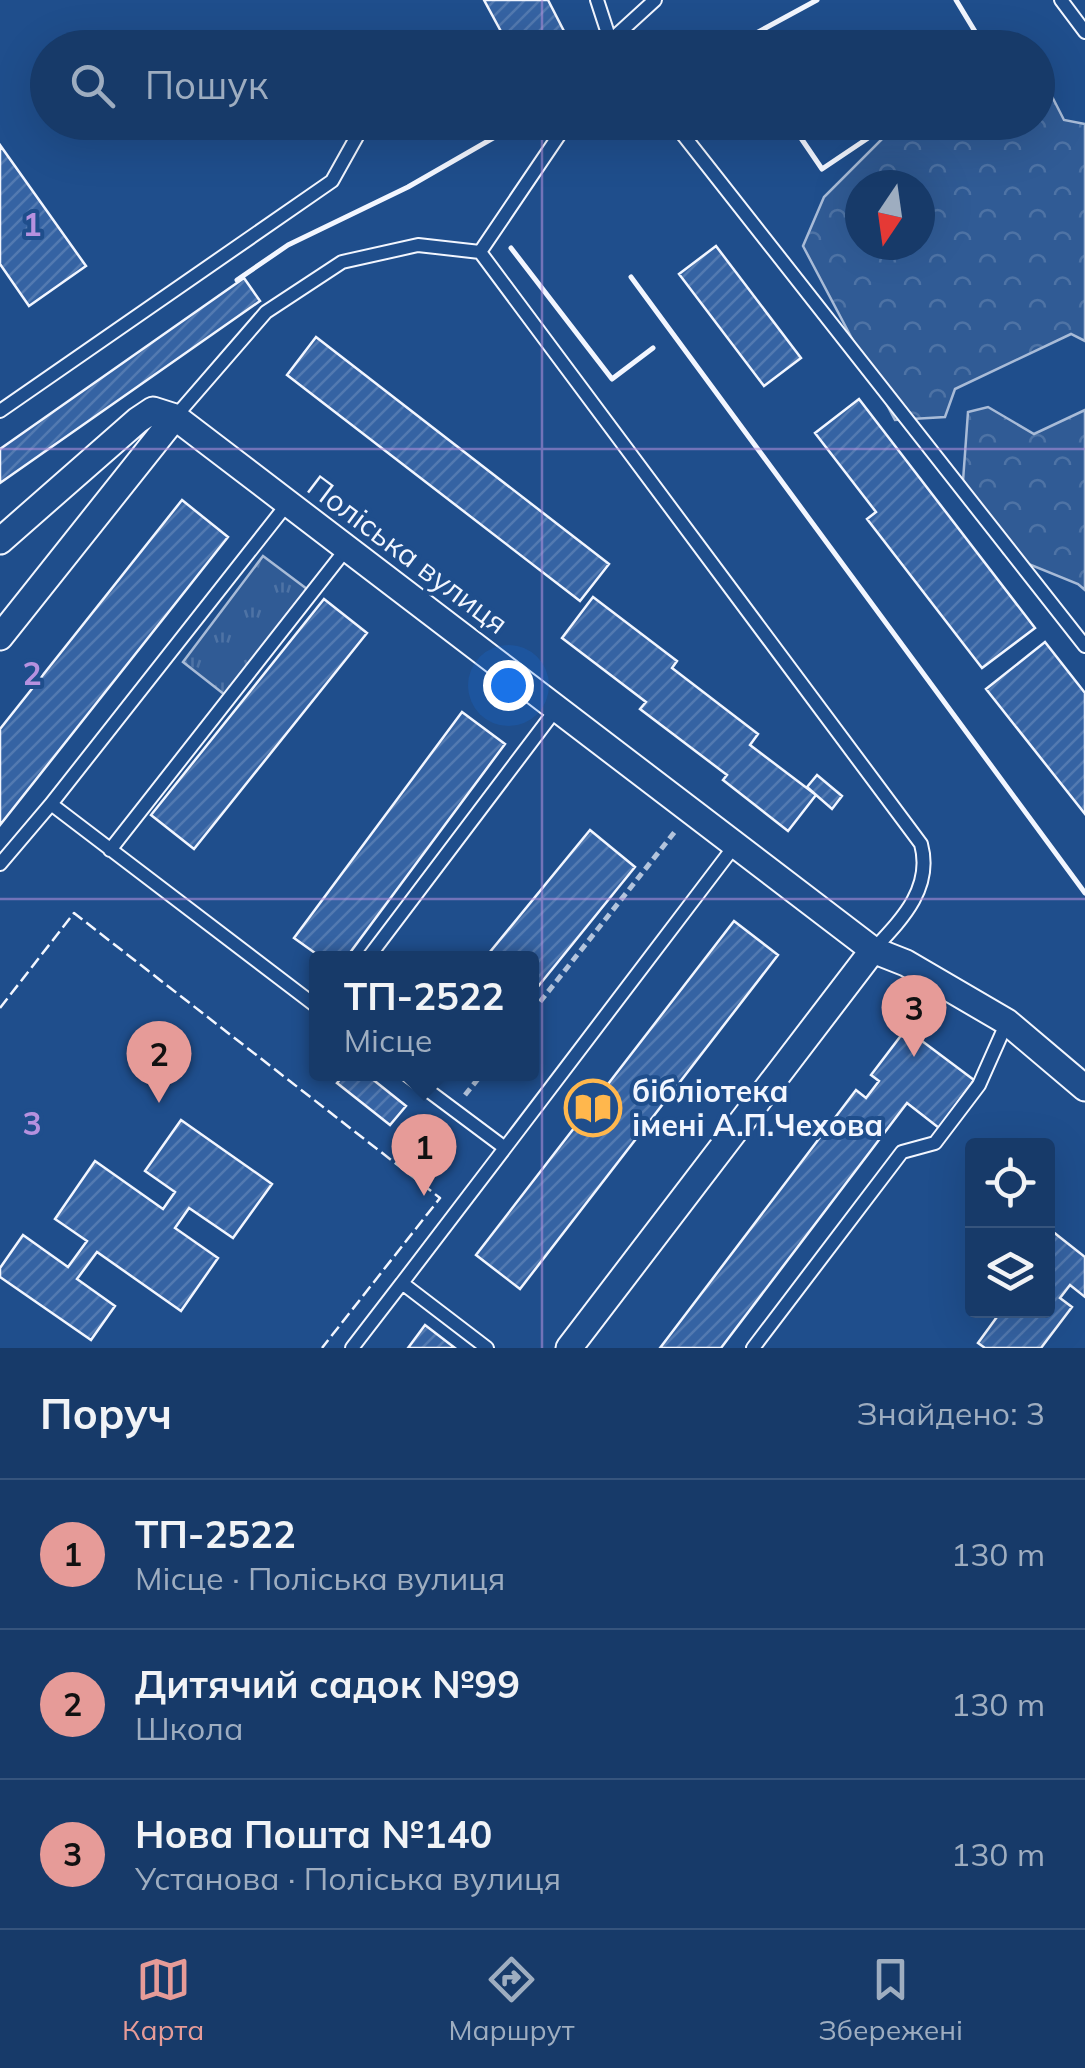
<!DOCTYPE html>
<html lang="uk">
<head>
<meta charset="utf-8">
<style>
	body { margin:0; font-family:Mulish,sans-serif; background:#20416f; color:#f1f3f6 }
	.controls { position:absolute; right:30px; bottom:30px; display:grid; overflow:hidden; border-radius:10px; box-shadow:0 10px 40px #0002 }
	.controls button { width:90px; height:90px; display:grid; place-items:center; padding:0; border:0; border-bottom:2px solid #36547d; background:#173a69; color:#f1f3f6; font:50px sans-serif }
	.compass { position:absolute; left:845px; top:170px; width:90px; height:90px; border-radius:50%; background:#173a69; box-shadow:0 10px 40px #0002; rotate:193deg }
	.you { position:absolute; left:508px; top:685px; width:35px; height:35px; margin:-25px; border:8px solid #fff; border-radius:50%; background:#1a73e8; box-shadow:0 0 0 15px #1a73e833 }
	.badge { display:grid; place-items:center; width:65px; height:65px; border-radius:50%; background:#e69b98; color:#111; font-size:32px; font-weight:700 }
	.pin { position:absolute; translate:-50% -82px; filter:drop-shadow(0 2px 5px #0008) }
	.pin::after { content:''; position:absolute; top:52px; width:35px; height:30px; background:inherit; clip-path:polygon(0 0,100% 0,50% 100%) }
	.popup { position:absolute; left:309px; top:951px; width:230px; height:130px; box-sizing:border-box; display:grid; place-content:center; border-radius:10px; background:#173a69; filter:drop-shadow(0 2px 8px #0005); font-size:32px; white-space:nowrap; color:#9eadc0 }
	.popup b { font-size:38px; color:#f1f3f6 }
	.popup::after { content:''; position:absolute; left:50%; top:100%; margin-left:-20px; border:20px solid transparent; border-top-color:#173a69 }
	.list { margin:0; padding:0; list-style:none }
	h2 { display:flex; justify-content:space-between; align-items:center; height:130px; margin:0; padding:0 40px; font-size:42px }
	h2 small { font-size:32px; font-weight:400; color:#9eadc0 }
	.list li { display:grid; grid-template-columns:65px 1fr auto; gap:30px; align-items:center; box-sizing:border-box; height:150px; padding:0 40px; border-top:2px solid #36547d }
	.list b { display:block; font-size:38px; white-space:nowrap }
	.list p { margin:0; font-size:32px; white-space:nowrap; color:#9eadc0 }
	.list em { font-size:32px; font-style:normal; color:#9eadc0 }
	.icon { flex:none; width:55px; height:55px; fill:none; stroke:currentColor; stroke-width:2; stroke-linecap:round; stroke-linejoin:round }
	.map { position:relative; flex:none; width:1085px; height:1348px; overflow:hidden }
	.search { position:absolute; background:#173a69; box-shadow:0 10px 40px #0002; left:30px; right:30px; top:30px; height:110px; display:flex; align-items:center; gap:25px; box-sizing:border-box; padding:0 35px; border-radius:55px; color:#9eadc0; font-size:38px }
	.sheet { height:580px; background:#173a69 }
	nav { display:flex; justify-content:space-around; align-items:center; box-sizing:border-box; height:140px; border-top:2px solid #36547d; background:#173a69; font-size:28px; color:#9eadc0 }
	nav a { display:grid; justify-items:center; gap:5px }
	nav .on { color:#e69b98 }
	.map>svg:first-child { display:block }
</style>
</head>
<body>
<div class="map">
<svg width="1085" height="1348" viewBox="0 0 1085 1348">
	<defs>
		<pattern id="forest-crowns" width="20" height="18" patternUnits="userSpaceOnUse" patternTransform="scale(2.5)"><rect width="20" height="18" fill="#305b95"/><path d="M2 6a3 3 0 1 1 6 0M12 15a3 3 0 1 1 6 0" fill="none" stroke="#4e73a5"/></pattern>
		<pattern id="park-tufts" width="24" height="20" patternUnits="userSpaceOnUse" patternTransform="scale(2.5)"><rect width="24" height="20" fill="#305b95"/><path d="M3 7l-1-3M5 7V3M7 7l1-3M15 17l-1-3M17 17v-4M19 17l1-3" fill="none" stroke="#4e73a5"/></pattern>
		<pattern id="building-hatch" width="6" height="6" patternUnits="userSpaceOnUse" patternTransform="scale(2.5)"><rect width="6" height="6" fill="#3563a3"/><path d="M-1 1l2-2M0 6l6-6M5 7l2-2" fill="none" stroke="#537ab1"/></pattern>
	</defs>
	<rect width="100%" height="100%" fill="#1f4e8c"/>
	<!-- forest -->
	<path fill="url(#forest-crowns)" stroke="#a8bbd7" stroke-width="2.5" fill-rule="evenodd" d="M1038 69 1064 120 1085 124V341L1071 334 955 389 945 417 895 420 803 246 824 197 898 123 1038 122ZM860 185H920V245H860Z
		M988 407 1034 434 1085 410V590L1078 584 1004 554 963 481 968 412Z"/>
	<!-- park -->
	<path fill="url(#park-tufts)" stroke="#a8bbd7" stroke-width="2.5" d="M263 556 307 589 225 695 183 662Z"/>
	<!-- building -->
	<path fill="url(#building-hatch)" stroke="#f2f6ff" stroke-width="2.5" d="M484 0H548L567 37 548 48H510Z
		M0 145 86 266 29 306 0 264Z
		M716 246 801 358 764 386 679 274Z
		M244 278 260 301 0 483V449Z
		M316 337 609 564 580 601 287 375Z
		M859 399 1035 628 982 668 867 519 876 512 815 433Z
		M182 500 228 537 0 825V729Z
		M593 597 677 661 672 668 758 734 750 745 816 795 788 831 723 780 727 775 640 709 646 702 562 638Z
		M324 599 367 633 194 849 151 815Z
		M1045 642 1085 693V814L986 689Z
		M462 712 505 744 346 958H322L294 938Z
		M817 775 842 796 832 809 807 787Z
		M590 830 635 867 532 994V958H485Z
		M734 921 778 955 520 1289 476 1255Z
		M906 1029 974 1080 939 1128 907 1103 721 1348H660L856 1090 866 1098 879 1081 871 1075Z
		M345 1074H366L406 1106 390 1125 337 1083Z
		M181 1120 272 1184 233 1238 189 1208 175 1228 218 1258 181 1311 97 1252 77 1279 115 1306 91 1340 0 1277V1268L23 1235 68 1267 87 1241 55 1219 95 1161 163 1209 175 1192 145 1171Z
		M1052 1231 1085 1257V1297L1070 1285 1060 1298 1072 1307 1041 1348H985L978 1343 1002 1310H1048V1237Z
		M425 1325 455 1348H408Z"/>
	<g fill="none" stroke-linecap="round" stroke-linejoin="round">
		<!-- service casing -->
		<g stroke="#f2f6ff" stroke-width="16">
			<path id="service" d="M597 0 612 46
				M1061 0 1085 32
				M607 48 609 42 655 0
				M673 122 1085 646
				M480 252 921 844C933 888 902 919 873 950
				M0 411 332 181 365 122
				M175 417 266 312 342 262 418 245 480 252 568 122
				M51 804 288 503
				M110 850 347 548
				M0 864 51 804 316 1006
				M368 958 557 708
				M406 1074 505 1148 402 1283 487 1348
				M505 1148 736 844
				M352 1348 402 1283
				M753 1348 902 1152 935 1143 979 1085 1007 1022"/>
		</g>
		<!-- minor casing -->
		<g stroke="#f2f6ff" stroke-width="29">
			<path id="minor" d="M0 541 138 420 153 410 175 417 873 950 906 963 1007 1022 1085 1088
				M0 637 175 417
				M569 1348 873 950"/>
		</g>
		<!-- path -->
		<path stroke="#b3c4dc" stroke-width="5" stroke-dasharray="8 5" stroke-linecap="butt" d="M532 1012 677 829
			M465 1095 482 1074"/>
		<!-- service -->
		<use href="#service" stroke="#1f4e8c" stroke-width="12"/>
		<!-- minor -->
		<use href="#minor" stroke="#1f4e8c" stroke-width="25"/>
		<!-- fence -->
		<path stroke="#f2f6ff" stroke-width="2.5" stroke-dasharray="12 5" stroke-linecap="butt" d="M0 1008 74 913 440 1198 322 1348"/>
		<!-- wall -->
		<path stroke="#f2f6ff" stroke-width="5" d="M956 0 985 48
			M739 48 736 44 817 0
			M790 122 822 169 892 122
			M511 248 612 379 653 348
			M631 277 1085 893
			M237 280 288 245 408 187 521 122"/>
	</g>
	<!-- grid -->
	<path fill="none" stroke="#b691df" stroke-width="2.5" stroke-opacity="0.55" d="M542 0V48M542 122V1348M0 449H1085M0 899H1085"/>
	<!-- icons -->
	<defs>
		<g id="library-ring" transform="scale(2.875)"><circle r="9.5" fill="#1f4e8c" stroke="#ffb74d" stroke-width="1.5"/><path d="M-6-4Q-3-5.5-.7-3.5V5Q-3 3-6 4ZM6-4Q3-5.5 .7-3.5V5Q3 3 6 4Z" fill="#ffb74d"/></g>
	</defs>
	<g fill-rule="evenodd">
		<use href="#library-ring" x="593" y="1108"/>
	</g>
	<g text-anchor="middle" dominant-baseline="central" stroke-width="8" stroke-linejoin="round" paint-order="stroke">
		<!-- street labels -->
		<g font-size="30" fill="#f2f6ff" stroke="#1f4e8c">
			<text transform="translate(408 554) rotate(37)">Поліська вулиця</text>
		</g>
		<!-- poi labels -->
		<g font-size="30" font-weight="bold" fill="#f2f6ff" stroke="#1f4e8c" text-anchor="start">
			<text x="632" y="1091">бібліотека<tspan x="632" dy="34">імені А.П.Чехова</tspan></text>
		</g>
	</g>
	<g font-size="32" text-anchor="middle" font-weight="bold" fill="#b691df" stroke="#1f4e8c" stroke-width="8" stroke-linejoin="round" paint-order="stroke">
		<text x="32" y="236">1</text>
		<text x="32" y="685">2</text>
		<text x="32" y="1135">3</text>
	</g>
</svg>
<div class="controls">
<button><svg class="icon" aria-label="locate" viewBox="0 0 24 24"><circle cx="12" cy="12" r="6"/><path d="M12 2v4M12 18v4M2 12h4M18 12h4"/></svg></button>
<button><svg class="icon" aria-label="layers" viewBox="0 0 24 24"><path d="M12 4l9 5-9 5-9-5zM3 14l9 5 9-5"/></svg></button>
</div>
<svg class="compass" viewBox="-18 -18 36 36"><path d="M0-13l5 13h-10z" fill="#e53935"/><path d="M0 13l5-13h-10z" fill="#9eadc0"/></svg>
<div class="you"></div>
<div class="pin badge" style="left:424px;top:1196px">1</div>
<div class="popup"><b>ТП-2522</b>Місце</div>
<div class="pin badge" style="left:159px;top:1103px">2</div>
<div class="pin badge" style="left:914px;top:1057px">3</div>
<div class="search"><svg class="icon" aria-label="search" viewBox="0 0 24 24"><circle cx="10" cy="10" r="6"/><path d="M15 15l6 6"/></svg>Пошук</div>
</div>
<section class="sheet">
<h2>Поруч<small>Знайдено: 3</small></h2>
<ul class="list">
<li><span class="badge">1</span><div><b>ТП-2522</b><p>Місце · Поліська вулиця</p></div><em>130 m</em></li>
<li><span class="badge">2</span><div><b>Дитячий садок №99</b><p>Школа</p></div><em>130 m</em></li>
<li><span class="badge">3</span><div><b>Нова Пошта №140</b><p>Установа · Поліська вулиця</p></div><em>130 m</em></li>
</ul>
</section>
<nav>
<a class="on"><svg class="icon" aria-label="map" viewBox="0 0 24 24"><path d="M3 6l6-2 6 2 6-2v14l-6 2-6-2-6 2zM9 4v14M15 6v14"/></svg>Карта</a>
<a><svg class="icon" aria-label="directions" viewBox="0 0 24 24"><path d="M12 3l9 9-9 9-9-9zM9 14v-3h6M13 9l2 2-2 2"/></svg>Маршрут</a>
<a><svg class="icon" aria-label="saved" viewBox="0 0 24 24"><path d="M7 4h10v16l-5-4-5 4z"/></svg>Збережені</a>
</nav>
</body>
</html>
